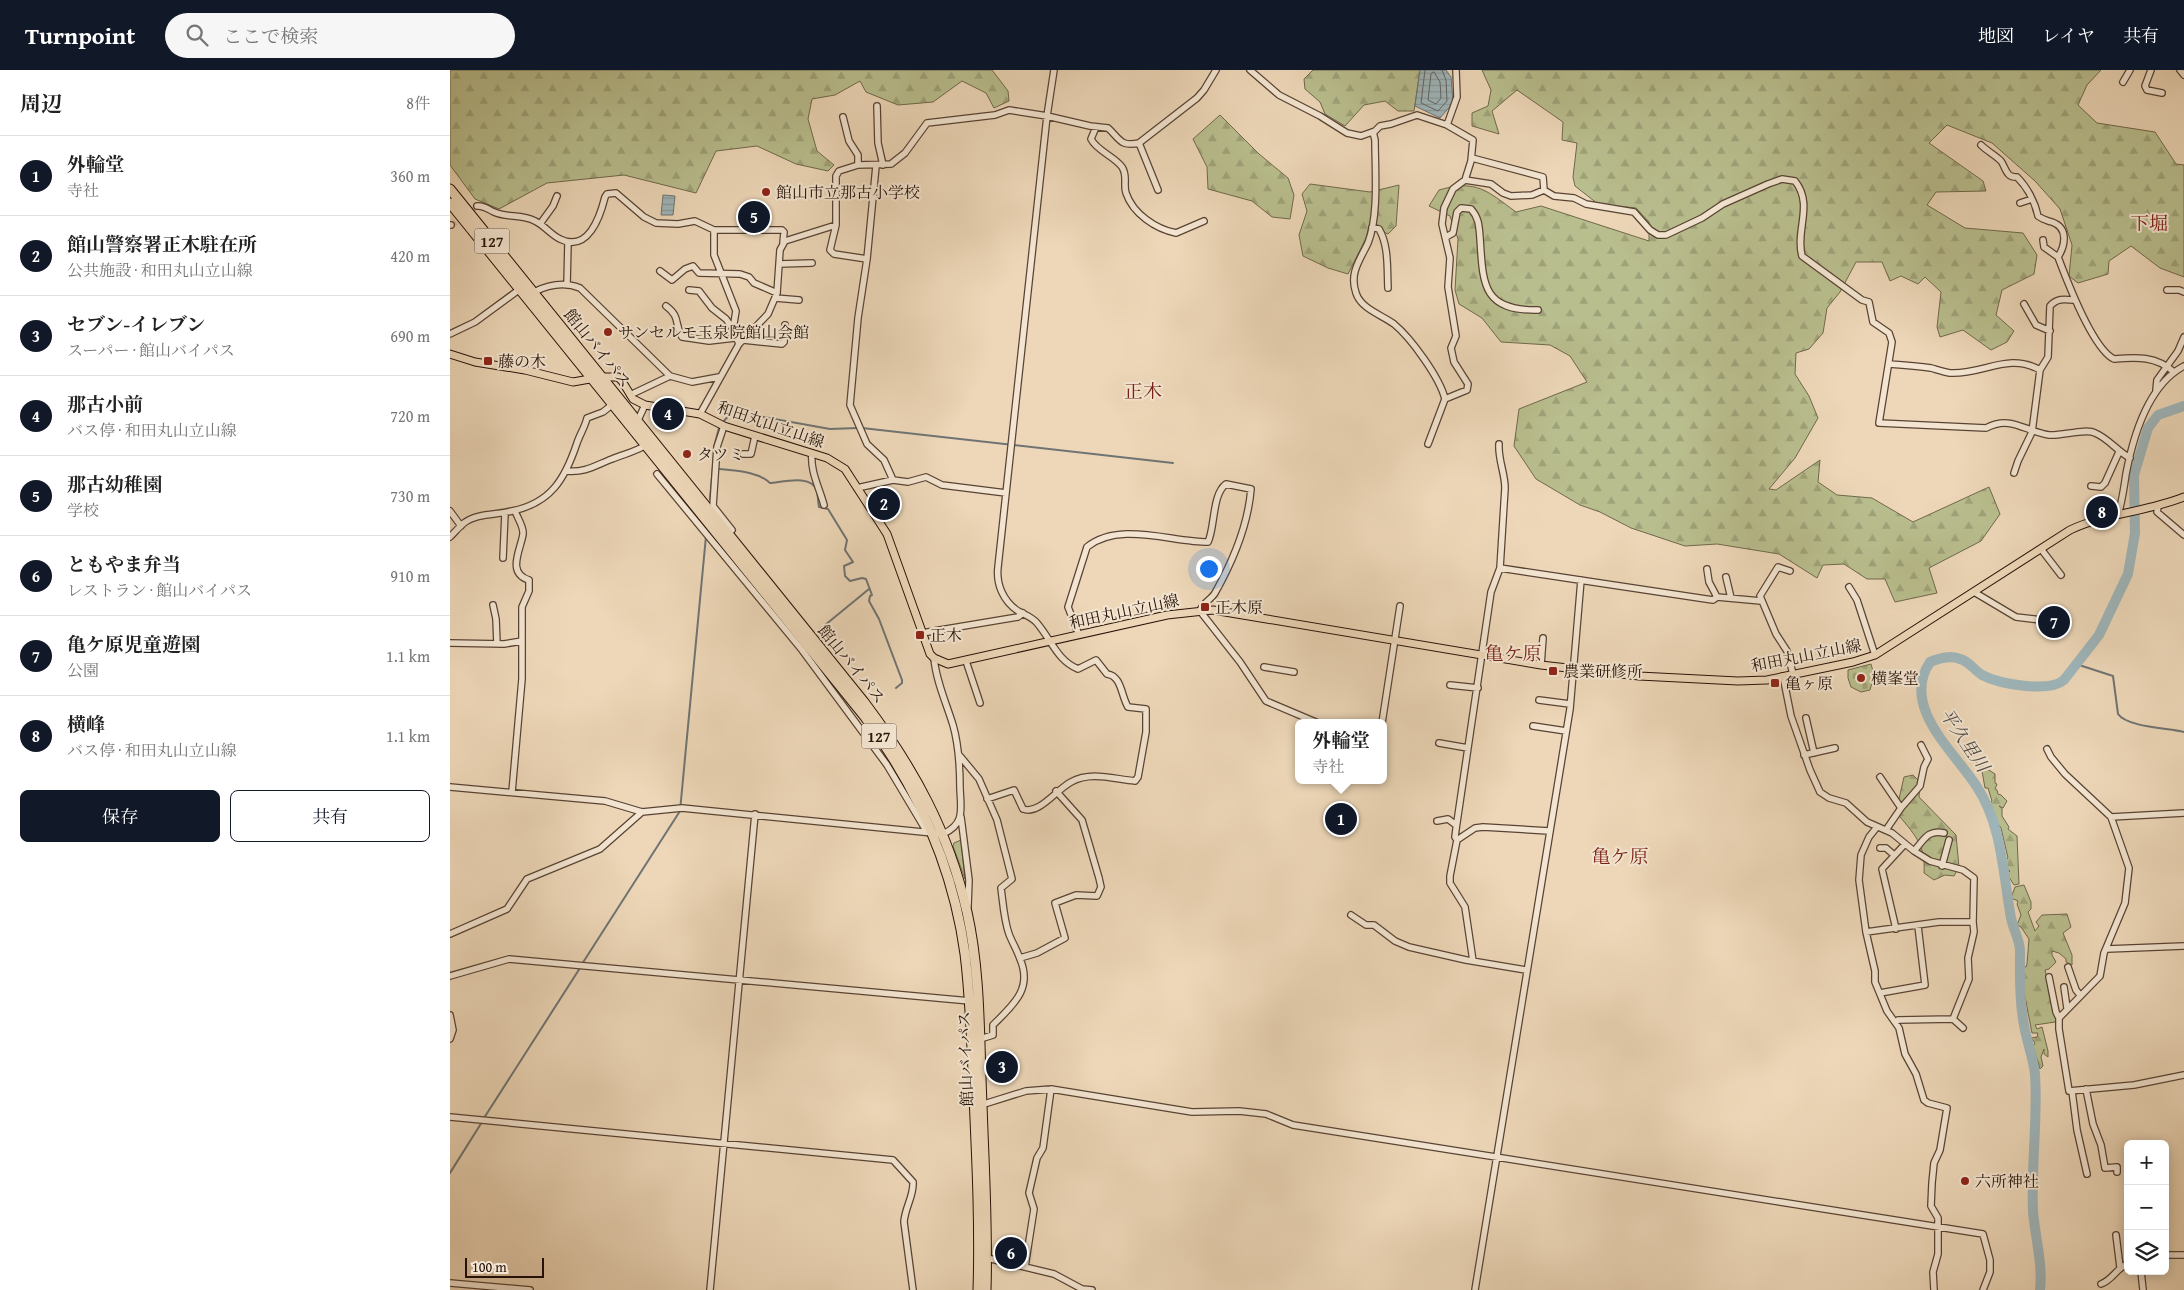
<!DOCTYPE html>
<html lang="ja">
<head>
<meta charset="utf-8">
<style>
	body { margin:0; font-family:"Gentium Book Plus","Noto Serif JP",serif; background:#f6f6f6; color:#222 }
	.controls { position:absolute; right:15px; bottom:15px; display:grid; overflow:hidden; border-radius:8px; box-shadow:0 2px 12px #0003 }
	.controls button { width:45px; height:45px; display:grid; place-items:center; padding:0; border:0; border-bottom:1px solid #e0e0e0; background:#fff; color:#222; font:25px sans-serif }
	.scale { position:absolute; left:15px; bottom:12px; width:79px; box-sizing:border-box; padding-left:5px; border:2px solid #271208; border-top:0; font-size:14px; line-height:18px; white-space:nowrap; color:#271208; -webkit-text-stroke:4px #f3e5d1; paint-order:stroke }
	.you { position:absolute; left:758px; top:498px; width:18px; height:18px; margin:-12px; border:4px solid #fff; border-radius:50%; background:#1a73e8; box-shadow:0 0 0 8px #1a73e833 }
	.badge { display:grid; place-items:center; width:32px; height:32px; border-radius:50%; background:#111827; color:#fff; font-size:16px; font-weight:700 }
	.pin { position:absolute; translate:-50% -50%; border:2px solid #fff; box-shadow:0 1px 5px #0006 }
	.popup { position:absolute; left:845px; top:649px; width:92px; height:65px; box-sizing:border-box; display:grid; place-content:center; border-radius:8px; background:#fff; filter:drop-shadow(0 1px 4px #0005); font-size:16px; white-space:nowrap; color:#767676 }
	.popup b { font-size:19px; color:#222 }
	.popup::after { content:''; position:absolute; left:50%; top:100%; margin-left:-10px; border:10px solid transparent; border-top-color:#fff }
	.list { margin:0; padding:0; list-style:none }
	h2 { display:flex; justify-content:space-between; align-items:center; height:65px; margin:0; padding:0 20px; font-size:21px }
	h2 small { font-size:16px; font-weight:400; color:#767676 }
	.list li { display:grid; grid-template-columns:32px 1fr auto; gap:15px; align-items:center; box-sizing:border-box; height:80px; padding:0 20px; border-top:1px solid #e0e0e0 }
	.list b { display:block; font-size:19px; white-space:nowrap }
	.list p { margin:0; font-size:16px; white-space:nowrap; color:#767676 }
	.list em { font-size:16px; font-style:normal; color:#767676 }
	.actions { display:flex; gap:10px; padding:15px 20px }
	.actions a { flex:1; padding:11px 0; border:1px solid #111827; border-radius:8px; text-align:center; font-size:18px; color:#111827 }
	.actions .main { background:#111827; color:#fff }
	.icon { flex:none; width:28px; height:28px; fill:none; stroke:currentColor; stroke-width:2; stroke-linecap:round; stroke-linejoin:round }
	.map { position:relative; flex:none; width:1734px; height:1220px; overflow:hidden }
	header { display:flex; align-items:center; gap:30px; box-sizing:border-box; height:70px; padding:0 25px; background:#111827; color:#fff }
	header strong { font-size:24px }
	nav { display:flex; gap:28px; margin-inline-start:auto; font-size:18px }
	.search { width:350px; height:45px; background:#f6f6f6; display:flex; align-items:center; gap:12px; box-sizing:border-box; padding:0 18px; border-radius:28px; color:#767676; font-size:19px }
	main { display:flex }
	aside { flex:1; background:#fff }
	.map>svg:first-child { display:block }
</style>
</head>
<body>
<header>
<strong>Turnpoint</strong>
<div class="search"><svg class="icon" aria-label="search" viewBox="0 0 24 24"><circle cx="10" cy="10" r="6"/><path d="M15 15l6 6"/></svg>ここで検索</div>
<nav><a>地図</a><a>レイヤ</a><a>共有</a></nav>
</header>
<main>
<aside>
<h2>周辺<small>8件</small></h2>
<ul class="list">
<li><span class="badge">1</span><div><b>外輪堂</b><p>寺社</p></div><em>360 m</em></li>
<li><span class="badge">2</span><div><b>館山警察署正木駐在所</b><p>公共施設 · 和田丸山立山線</p></div><em>420 m</em></li>
<li><span class="badge">3</span><div><b>セブン-イレブン</b><p>スーパー · 館山バイパス</p></div><em>690 m</em></li>
<li><span class="badge">4</span><div><b>那古小前</b><p>バス停 · 和田丸山立山線</p></div><em>720 m</em></li>
<li><span class="badge">5</span><div><b>那古幼稚園</b><p>学校</p></div><em>730 m</em></li>
<li><span class="badge">6</span><div><b>ともやま弁当</b><p>レストラン · 館山バイパス</p></div><em>910 m</em></li>
<li><span class="badge">7</span><div><b>亀ケ原児童遊園</b><p>公園</p></div><em>1.1 km</em></li>
<li><span class="badge">8</span><div><b>横峰</b><p>バス停 · 和田丸山立山線</p></div><em>1.1 km</em></li>
</ul>
<div class="actions"><a class="main">保存</a><a>共有</a></div>
</aside>
<div class="map">
<svg width="1734" height="1220" viewBox="0 0 1734 1220">
	<defs>
		<pattern id="forest-firs" width="22" height="20" patternUnits="userSpaceOnUse" patternTransform="scale(1.25)"><rect width="22" height="20" fill="#b9be8e"/><path d="M5 1l3.5 6h-7zM16 11l3.5 6h-7z" fill="#9fa279"/></pattern>
		<pattern id="cemetery-stones" width="16" height="16" patternUnits="userSpaceOnUse" patternTransform="scale(1.25)"><rect width="16" height="16" fill="#b9be8e"/><path d="M2 7V4a2 2 0 0 1 4 0v3zM10 15v-3a2 2 0 0 1 4 0v3z" fill="#9fa279"/></pattern>
		<pattern id="water-rules" width="6" height="5" patternUnits="userSpaceOnUse" patternTransform="scale(1.25)"><rect width="6" height="5" fill="#9fb6bb"/><path d="M0 2.5h6" fill="none" stroke="#899b9f"/></pattern>
	</defs>
	<rect width="100%" height="100%" fill="#edd7b8"/>
	<filter id="stains"><feTurbulence type="fractalNoise" baseFrequency=".004" numOctaves="4"/><feColorMatrix values="0 0 0 0 .2 0 0 0 0 .09 0 0 0 0 .02 0 0 0 .5 -.17"/></filter>
	<radialGradient id="worn" r=".72"><stop offset=".6" stop-color="#630" stop-opacity="0"/><stop offset="1" stop-color="#630" stop-opacity=".3"/></radialGradient>
	<!-- green -->
	<path fill="#b9be8e" stroke="#70684b" d="M511 770 515 809 503 776 504 773Z"/>
	<!-- forest -->
	<path fill="url(#forest-firs)" stroke="#70684b" d="M0 0H542L558 21 559 31 544 38 536 23 512 11 483 32 448 35 416 22 410 11 385 25 362 29 358 49 367 81 384 95 378 101 346 94 307 76 266 81 246 123 174 105 97 113 49 139 25 129 0 95Z
		M863 0H970L964 41H948L935 31 914 35 895 56 875 44 870 32 855 19 854 9Z
		M1032 0H1651L1637 15 1628 35 1647 53 1705 62 1726 94 1734 95V207L1710 198 1681 176 1659 191 1658 204 1628 213 1619 206 1622 175 1610 139 1585 111 1542 73 1497 55 1479 73 1533 111 1536 121 1486 122 1477 135 1515 158 1573 163 1587 185 1584 204 1552 220 1546 245 1564 261 1557 272 1541 280 1513 260 1490 267 1487 257 1491 222 1475 207 1468 214 1451 206 1440 211 1432 192H1406L1390 222 1377 238 1373 263 1359 279 1346 283 1345 304 1359 326 1368 348 1345 388 1319 419 1326 420 1370 390 1368 412 1387 425 1422 428 1463 452 1539 417 1550 444 1531 471 1479 498 1487 523 1445 532 1435 509H1417L1394 494 1373 495 1367 508 1329 484 1267 474 1235 476 1181 458 1150 442 1130 435 1086 409 1064 376 1069 339 1137 312 1120 286 1100 275 1051 272 1032 248 1009 234 1005 220 1008 169 1000 146 979 136 989 120C1027 109 1037 121 1066 142L1091 136 1199 171V152L1186 138 1148 134 1125 116 1123 107 1127 73 1112 70 1113 52 1067 20 1042 41 1049 64 1022 56V43L1038 36 1041 20Z
		M770 45 809 84 838 108 844 125 840 149 822 147 802 131 758 119 757 97 743 69Z
		M860 114 920 122 949 115 946 156 938 164 919 156 916 168 898 204 878 198 853 186 849 165 857 141 852 124Z
		M1526 692 1545 704V713L1547 714 1545 719 1547 720 1548 724 1551 725 1557 731 1553 738 1549 736 1552 738V746L1559 757 1558 759 1567 766 1569 814 1564 815 1557 804 1560 801 1557 799 1555 791 1558 788 1551 758 1545 750 1540 733 1542 731 1538 718H1535L1532 701Z
		M1463 705 1470 712 1469 727 1506 765 1509 797 1504 806 1495 805 1484 810 1474 803C1476 774 1463 763 1446 742L1454 707Z
		M1574 815 1581 832V839L1578 842 1585 861 1589 856 1586 852 1592 845 1617 844 1621 857 1613 863 1622 885V895L1616 892V889L1609 883 1602 881V885L1606 892 1599 899 1595 900 1603 932 1602 935 1607 949 1605 952 1585 955 1587 959 1592 957 1598 981V987L1594 984V979L1591 987 1593 996 1590 999 1583 976 1585 973 1581 968 1587 967 1588 963H1582L1575 927 1571 916 1574 905 1573 896 1576 897 1577 894 1579 869 1571 857 1567 855 1571 845 1567 834 1568 831 1561 828 1565 817Z"/>
	<!-- cemetery -->
	<path fill="url(#cemetery-stones)" stroke="#70684b" d="M1421 594 1424 605 1420 620 1411 622 1401 617 1398 608V600Z"/>
	<!-- water -->
	<path fill="url(#water-rules)" stroke="#6f7473" d="M970 0H996L1001 7 1003 33 990 48 965 36Z
		M213 125 225 126 223 145H211Z"/>
	<g fill="none" stroke-linecap="round" stroke-linejoin="round">
		<!-- shore -->
		<path stroke="#636462" stroke-width="1" d="M975 0 971 33 988 41 997 31 996 10 992 0
			M984 2 990 12 991 28 986 34 978 30 981 4Z"/>
		<!-- stream -->
		<path stroke="#6f7473" stroke-width="2" d="M273 352 282 342H285L380 359 408 358
			M412 358 723 393
			M264 377 269 358
			M269 399C286 401 307 401 320 413 333 412 362 404 367 421 368 426 368 432 369 437L378 439 397 470 395 480 403 492 394 496 395 506 400 511 412 508 416 509 422 525 420 526 419 531 429 549 452 610V613L446 618
			M260 429 264 385
			M369 560 419 519
			M1626 594 1663 606 1668 644C1677 657 1717 658 1734 662
			M132 894 230 741 256 466
			M34 1048 130 898
			M0 1103 32 1052"/>
		<!-- river -->
		<path stroke="#9fb6bb" stroke-width="10" d="M1590 1220C1593 1194 1585 1167 1583 1141 1581 1095 1588 1050 1585 1004 1583 986 1575 967 1573 949 1569 926 1570 904 1570 881 1570 870 1563 859 1561 848 1553 804 1552 755 1527 717 1505 682 1450 637 1480 592 1490 588 1500 585 1510 589 1519 591 1524 600 1532 605 1549 614 1599 623 1614 610L1649 565 1678 504 1685 463 1684 405 1698 358 1708 345 1734 336"/>
		<!-- minor-tunnel -->
		<path stroke="#cfb99e" stroke-width="5.5" stroke-dasharray="5.5 3" stroke-linecap="butt" d="M1 155 5 153 27 136"/>
		<!-- minor casing -->
		<g stroke="#584334" stroke-width="8">
			<path id="minor" d="M800 0 829 25 870 46 897 63 911 66 925 61 930 56 941 54 967 45 997 55 1023 70 1021 91 1015 110 1003 119 994 138 992 154 1000 188 998 217 1006 266 1001 278 1004 292 1018 314 1017 320 995 329 978 374
				M1701 0 1695 16 1697 20 1712 23
				M1730 0 1734 5
				M1673 12 1680 0
				M427 36 428 73 433 95
				M393 47 399 71 408 85V95
				M997 55 1007 27 1006 0
				M646 57 641 69C647 81 664 86 672 97 678 106 673 114 676 123 683 144 706 159 726 163L754 151
				M923 62 925 70C925 100 929 145 918 173 910 190 899 203 906 223 911 239 932 245 944 254 961 268 990 308 995 329
				M689 73 708 120
				M1531 75C1537 81 1545 85 1551 91 1556 98 1556 108 1567 107 1577 117 1585 132 1588 146 1593 150 1596 150 1602 152 1619 158 1615 176 1608 187 1617 211 1643 279 1664 289 1687 287 1706 286 1724 302
				M1022 88 1093 107 1094 120
				M426 96 417 189 408 248 400 335 417 374 434 390 443 410
				M1015 110 1041 114 1053 123 1061 126 1082 125 1094 120 1104 126 1124 128 1136 134 1184 142 1200 160 1208 165H1216L1252 148 1273 134 1318 114 1332 109 1345 111C1364 135 1345 160 1352 186L1412 230 1419 232 1423 252 1439 263 1442 272 1429 353 1536 358C1561 345 1574 361 1599 365 1612 366 1636 358 1645 363 1658 368 1667 381 1680 388
				M1570 133 1582 129
				M27 136C34 135 37 139 44 142 57 148 72 144 85 151 94 155 101 165 110 169 138 183 150 147 155 127L157 124 166 123 194 147 206 153 228 154 245 151 264 160H332L334 162 333 173
				M90 154 103 136 107 126
				M0 155H1
				M386 155 380 180 384 184 417 189
				M922 157 929 159C939 176 937 199 938 218
				M264 160V185L286 241 283 259 289 274
				M996 167 1003 163 1007 142 1011 138 1021 139C1029 148 1029 156 1030 168 1033 214 1032 241 1088 240
				M1593 170 1594 177 1608 187
				M329 194 362 193
				M210 201 222 210 235 199 243 196 249 203 290 204 299 207 304 213 327 223
				M117 215 118 172
				M239 220 249 221 262 238 276 249 283 259
				M1717 220H1729L1734 222
				M84 222C98 215 115 212 130 218L220 306 242 312 269 307
				M325 228 349 230
				M1574 234 1586 255 1600 261
				M216 236C231 247 224 254 232 267L259 271 285 268
				M0 264 25 252 70 219
				M293 270 332 274 334 272 335 255
				M1439 294C1453 295 1467 296 1481 298 1488 300 1494 302 1500 303 1533 305 1558 282 1590 300
				M1706 320 1707 310 1728 281 1734 267
				M180 325 220 306
				M250 344 289 274 318 244 327 223 330 180 335 171 386 155V106L389 101 408 95 441 94 455 83 477 53 545 45 559 40 597 46 640 56 658 58C670 69 670 77 689 73L747 28 754 20 766 0
				M188 350 195 335
				M274 356 267 377 263 436 282 460 277 464
				M362 383C360 401 369 417 374 435
				M293 384H301L305 366
				M117 401C135 403 146 395 162 389 174 384 185 382 196 375
				M1564 403 1568 391 1582 362 1590 300 1598 287 1600 236C1607 228 1614 229 1624 230
				M207 404 352 580 437 695 477 762
				M1641 416 1651 417 1655 413 1669 382
				M407 418 443 410 458 412 476 407 492 415 556 423
				M1708 437 1707 442 1734 465
				M0 441 11 456
				M1668 445C1672 432 1674 418 1676 404 1683 367 1698 315 1734 296
				M0 467C5 462 9 457 14 453 27 443 46 445 62 441 101 433 115 409 127 373 130 364 135 357 137 348L153 342 163 334
				M1591 479 1611 505
				M53 488 55 443
				M1050 498 1256 529 1263 530 1267 527 1311 531
				M1257 499 1259 512 1267 527
				M1340 501 1328 497 1310 526 1326 564 1337 581 1343 604
				M1276 507 1281 528
				M1399 517 1407 530 1425 585
				M1524 522 1566 547 1600 551
				M43 535 46 549 47 574
				M472 563 568 547 573 543
				M629 565 618 537 637 477C669 451 721 472 758 472 765 458 762 424 776 414L801 419C798 456 783 491 765 523 761 530 752 533 750 541L790 592 816 631 868 653
				M0 573 54 574 72 571
				M516 591 530 633
				M1091 595 1093 568
				M814 597 844 602
				M1333 606 1341 646 1360 700 1370 722 1379 728 1396 733 1417 752 1442 763 1464 781 1480 791 1513 800 1524 808 1523 852 1524 862 1518 888 1519 909 1503 949 1513 958
				M1000 615 1028 618
				M1089 630 1120 634
				M1356 648 1364 683
				M932 653 950 536
				M1083 656 1116 661
				M989 673 1018 678
				M1597 679 1601 687 1615 704 1661 747 1679 798 1675 833 1654 883 1650 906 1609 948V959L1619 1021 1684 1015 1734 1005
				M1354 685 1385 678
				M510 686 529 709 547 750 562 809 551 818C553 833 554 850 559 864 562 872 567 880 570 889 583 919 563 935 543 955V965L530 969
				M1430 707 1451 738
				M0 717 155 731 192 742 232 738 493 764C515 754 511 740 510 719 510 697 509 676 503 655 496 632 486 611 484 588
				M62 722 72 609V537L79 521V510C56 503 71 479 73 464 74 457 67 447 65 441
				M537 729 564 720 573 739C589 745 606 720 621 712 641 701 663 709 685 711L688 707 696 662V639L678 637C671 626 672 606 657 604L646 590 628 599C607 590 602 571 587 553 582 547 575 545 568 541 553 531 546 514 548 497L597 46 604 0
				M511 747 519 810 518 836
				M1661 747 1734 743
				M987 751 998 749 1006 755
				M1427 757 1419 767 1411 785 1409 810 1416 862 1425 901V912L1437 941 1449 958 1455 984 1466 1004 1474 1030 1478 1033 1497 1038 1490 1080 1484 1093 1482 1113 1481 1136 1488 1148V1184L1483 1202 1484 1220
				M1436 760 1451 738 1470 716 1474 697 1478 689 1471 675
				M1007 770 1025 758 1033 757 1099 761
				M1430 778H1436L1444 785
				M1464 781C1474 770 1478 759 1494 763
				M1492 796 1499 770
				M901 845 916 855H924L945 871 959 877 1016 890 1076 900
				M1446 859 1432 799 1455 774
				M1416 862 1489 852H1523
				M0 864 57 839 77 809 150 779 192 742
				M1657 879 1734 876
				M570 888 587 883 615 868 605 833 626 825 647 826 651 817 649 808 632 750 606 721
				M1023 891 1015 837 1000 813V806L1007 770 1005 767 1006 759 1041 522 1050 498 1055 418C1055 403 1048 390 1049 374
				M1618 897 1626 920 1630 925
				M0 906 59 889 520 931
				M1599 907 1606 942 1609 948
				M1614 917 1617 938
				M1430 923 1475 915 1468 856
				M0 945 3 960 0 969
				M1446 952 1448 950 1503 949
				M1636 1019 1643 1054 1651 1075 1655 1098 1667 1097V1102
				M1622 1021 1627 1060 1637 1104
				M531 1035 576 1021 601 1019 742 1042 789 1041 816 1044 843 1055 1533 1164 1540 1190V1202L1533 1220
				M0 1047 443 1090 463 1112C464 1126 455 1137 454 1152L463 1220
				M1666 1165 1670 1197
				M1715 1185H1734
				M537 1188 604 1204 632 1219 642 1220
				M575 1197 584 1139 579 1123 587 1088 593 1078 601 1019
				M1691 1201 1693 1220
				M0 1213 80 1220
				M1651 1214C1663 1210 1667 1197 1678 1194
				M260 1220 305 744
				M1025 1220 1120 639 1131 510"/>
		</g>
		<!-- major casing -->
		<g stroke="#271208" stroke-width="9">
			<path id="major" d="M0 284 25 292 75 300 123 312 151 307H168L172 311 183 329 195 335 250 344 274 356 377 388 395 399 437 464 480 584 484 588 498 594 717 545 763 540 1091 595 1189 606 1288 611 1317 610 1403 592 1425 585 1620 460C1656 443 1697 442 1734 427"/>
		</g>
		<!-- highway casing -->
		<g stroke="#271208" stroke-width="11">
			<path id="highway" d="M0 119 414 632C463 697 499 762 517 842 531 904 529 970 532 1034 534 1096 538 1158 536 1220
				M0 133 415 647C467 717 503 796 515 884 521 932 522 980 524 1027 527 1092 530 1156 528 1220"/>
		</g>
		<!-- minor -->
		<use href="#minor" stroke="#f3e5d1" stroke-width="5.5"/>
		<!-- major -->
		<use href="#major" stroke="#edd7b8" stroke-width="7"/>
		<!-- highway -->
		<use href="#highway" stroke="#edd7b8" stroke-width="9"/>
	</g>
	<!-- markers -->
	<g fill="#8f2418" stroke="#f3e5d1" stroke-width="2">
		<circle cx="316" cy="122" r="5"/>
		<circle cx="158" cy="262" r="5"/>
		<rect x="33" y="286" width="10" height="10" rx="2.5"/>
		<circle cx="237" cy="384" r="5"/>
		<rect x="750" y="532" width="10" height="10" rx="2.5"/>
		<rect x="465" y="560" width="10" height="10" rx="2.5"/>
		<rect x="1098" y="596" width="10" height="10" rx="2.5"/>
		<circle cx="1411" cy="608" r="5"/>
		<rect x="1320" y="608" width="10" height="10" rx="2.5"/>
		<circle cx="1515" cy="1111" r="5"/>
	</g>
	<g text-anchor="middle" dominant-baseline="central" stroke-width="4" stroke-linejoin="round" paint-order="stroke">
		<!-- shield labels -->
		<g fill="#f3e5d1" stroke="#645144" stroke-width="1">
			<rect x="24.5" y="158.5" width="35" height="25" rx="4"/>
			<rect x="411.5" y="653.5" width="35" height="25" rx="4"/>
		</g>
		<g font-size="15" font-weight="bold" fill="#271208">
			<text x="42" y="171">127</text>
			<text x="429" y="666">127</text>
		</g>
		<!-- poi labels -->
		<g font-size="16" fill="#271208" stroke="#f3e5d1" text-anchor="start">
			<text x="326" y="122">館山市立那古小学校</text>
			<text x="168" y="262">サンセルモ玉泉院館山会館</text>
			<text x="48" y="291">藤の木</text>
			<text x="247" y="384">タツミ</text>
			<text x="765" y="537">正木原</text>
			<text x="480" y="565">正木</text>
			<text x="1113" y="601">農業研修所</text>
			<text x="1421" y="608">横峯堂</text>
			<text x="1335" y="613">亀ヶ原</text>
			<text x="1525" y="1111">六所神社</text>
		</g>
		<!-- street labels -->
		<g font-size="16" fill="#271208" stroke="#f3e5d1">
			<text transform="translate(148 278) rotate(51)">館山バイパス</text>
			<text transform="translate(321 354) rotate(19)">和田丸山立山線</text>
			<text transform="translate(674 541) rotate(-12)">和田丸山立山線</text>
			<text transform="translate(1356 585) rotate(-11)">和田丸山立山線</text>
			<text transform="translate(402 594) rotate(51)">館山バイパス</text>
			<text transform="translate(515 989) rotate(-92)">館山バイパス</text>
		</g>
		<!-- water labels -->
		<g font-size="18" font-style="italic" fill="#514b47" stroke="#f3e5d1">
			<text transform="translate(1515 670) rotate(56)">平久里川</text>
		</g>
		<!-- quarter labels -->
		<g font-size="19" fill="#7a1f14" stroke="#f3e5d1">
			<text x="1699" y="153">下堀</text>
			<text x="693" y="321">正木</text>
			<text x="1063" y="583">亀ケ原</text>
			<text x="1170" y="786">亀ケ原</text>
		</g>
	</g>
	<rect width="100%" height="100%" filter="url(#stains)"/>
	<rect width="100%" height="100%" fill="url(#worn)"/>
</svg>
<div class="controls">
<button>+</button>
<button>−</button>
<button><svg class="icon" aria-label="layers" viewBox="0 0 24 24"><path d="M12 4l9 5-9 5-9-5zM3 14l9 5 9-5"/></svg></button>
</div>
<div class="scale">100 m</div>
<div class="you"></div>
<div class="pin badge" style="left:891px;top:749px">1</div>
<div class="popup"><b>外輪堂</b>寺社</div>
<div class="pin badge" style="left:434px;top:434px">2</div>
<div class="pin badge" style="left:552px;top:997px">3</div>
<div class="pin badge" style="left:218px;top:344px">4</div>
<div class="pin badge" style="left:304px;top:147px">5</div>
<div class="pin badge" style="left:561px;top:1183px">6</div>
<div class="pin badge" style="left:1604px;top:552px">7</div>
<div class="pin badge" style="left:1652px;top:442px">8</div>
</div>
</main>
</body>
</html>
